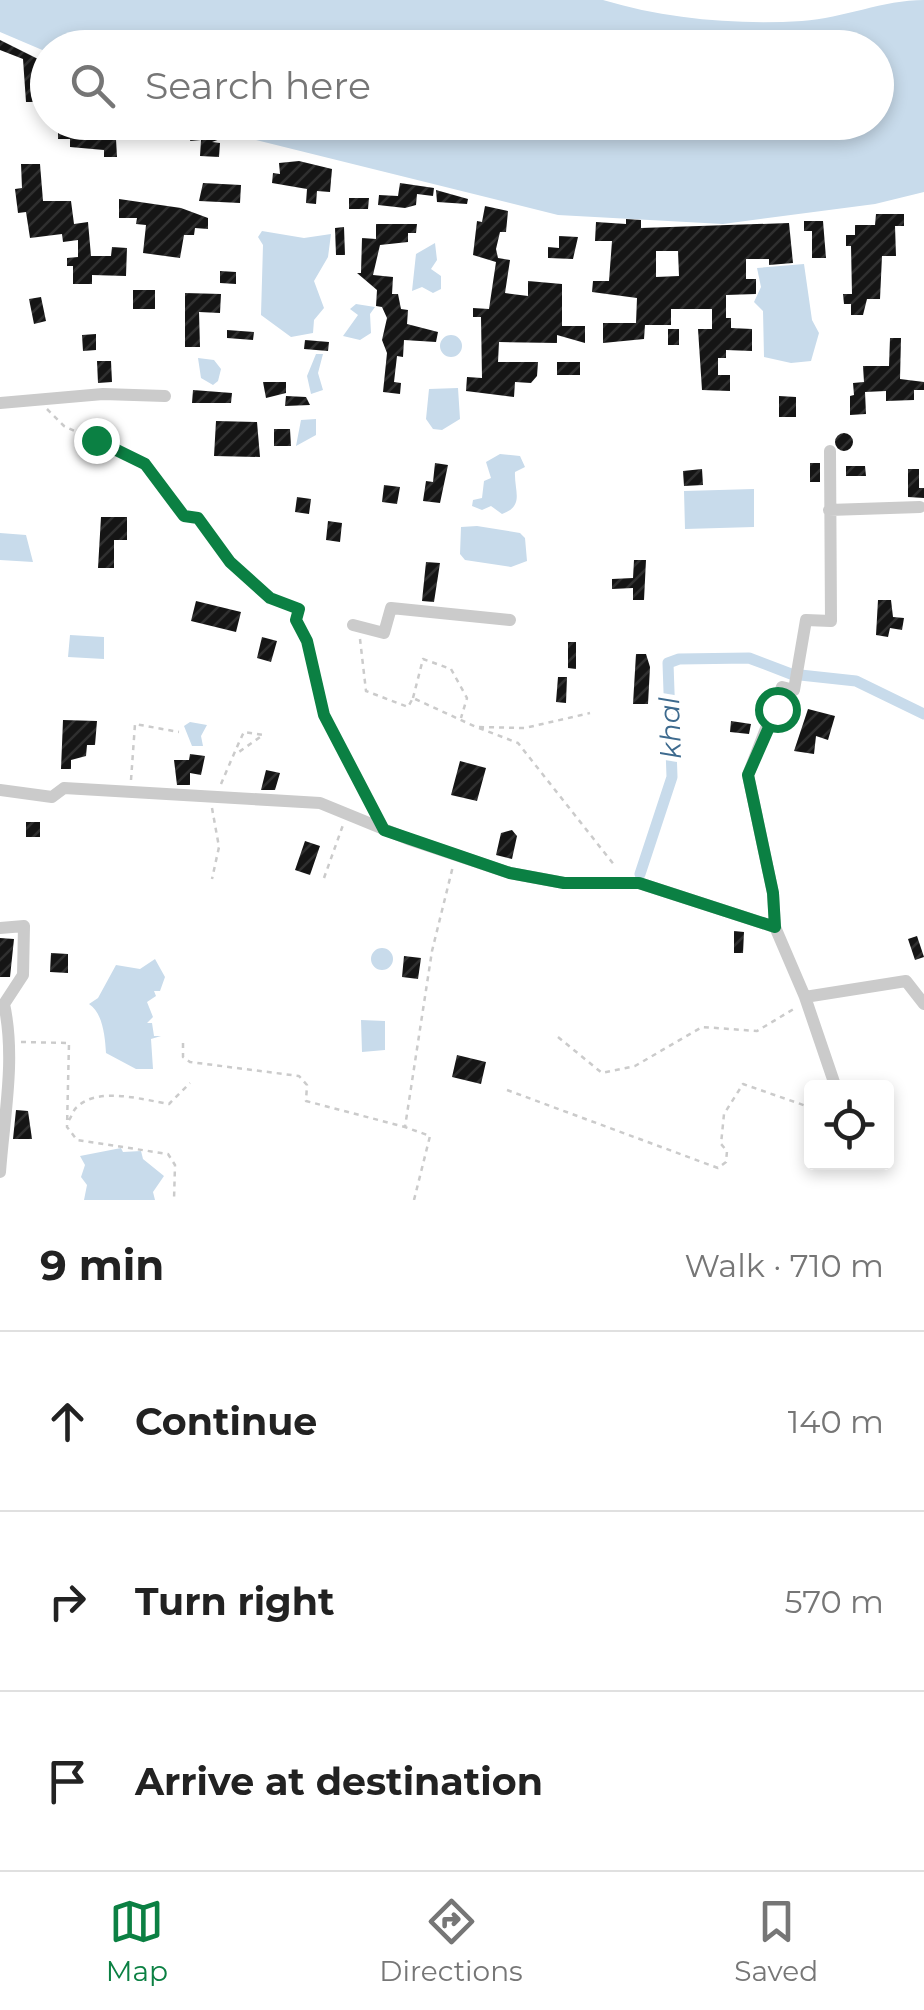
<!DOCTYPE html>
<html lang="en">
<head>
<meta charset="utf-8">
<style>
	body { margin:0; font-family:Montserrat,sans-serif; background:#f2f2f2; color:#222 }
	.controls { position:absolute; right:30px; bottom:30px; display:grid; overflow:hidden; border-radius:10px; box-shadow:0 5px 15px #0003 }
	.controls button { width:90px; height:90px; display:grid; place-items:center; padding:0; border:0; border-bottom:2px solid #e0e0e0; background:#fff; color:#222; font:50px sans-serif }
	.stop { position:absolute; width:30px; height:30px; margin:-22px; border:8px solid #0b8043; border-radius:50%; background:#fff }
	.stop.end { background:#0b8043; border-color:#fff; box-shadow:0 2px 10px #0008 }
	.list { margin:0; padding:0; list-style:none }
	h2 { display:flex; justify-content:space-between; align-items:center; height:130px; margin:0; padding:0 40px; font-size:42px }
	h2 small { font-size:32px; font-weight:400; color:#767676 }
	.list li { display:grid; grid-template-columns:65px 1fr auto; gap:30px; align-items:center; box-sizing:border-box; height:180px; padding:0 40px; border-top:2px solid #e0e0e0 }
	.list b { display:block; font-size:38px; white-space:nowrap }
	.list em { font-size:32px; font-style:normal; color:#767676 }
	.icon { flex:none; width:55px; height:55px; fill:none; stroke:currentColor; stroke-width:2; stroke-linecap:round; stroke-linejoin:round }
	.map { position:relative; flex:none; width:924px; height:1200px; overflow:hidden }
	.search { position:absolute; background:#fff; box-shadow:0 5px 15px #0003; left:30px; right:30px; top:30px; height:110px; display:flex; align-items:center; gap:25px; box-sizing:border-box; padding:0 35px; border-radius:55px; color:#767676; font-size:38px }
	.sheet { height:670px; background:#fff }
	nav { display:flex; justify-content:space-around; align-items:center; box-sizing:border-box; height:140px; border-top:2px solid #e0e0e0; background:#fff; font-size:28px; color:#767676 }
	nav a { display:grid; justify-items:center; gap:5px }
	nav .on { color:#0b8043 }
	.map>svg:first-child { display:block }
</style>
</head>
<body>
<div class="map">
<svg width="924" height="1200" viewBox="0 0 924 1200">
	<defs>
		<pattern id="building-hatch" width="6" height="6" patternUnits="userSpaceOnUse" patternTransform="scale(2.5)"><rect width="6" height="6" fill="#151515"/><path d="M-1 1l2-2M0 6l6-6M5 7l2-2" fill="none" stroke="#2f2f2f"/></pattern>
	</defs>
	<rect width="100%" height="100%" fill="#fff"/>
	<!-- water -->
	<path fill="#c8dbeb" d="M0 0H603C666 19 736 25 802 21 844 18 883 0 924 0V192L875 204 723 224 558 215 187 123 876 122V48H48L47 52 0 32Z
		M262 231 304 238 331 234 328 257 314 281 324 308 314 320 313 333 291 337 261 315 263 245 258 237Z
		M435 243 437 260 431 269 441 276V289L433 293 422 287 412 291 416 254Z
		M804 264 812 320 819 333 811 361 791 363 764 357 763 311 754 302 761 287 757 268Z
		M356 304 375 307 370 314 371 333 360 340 343 336 358 315 350 309Z
		M440 346a11 11 0 1 1 22 0a11 11 0 1 1-22 0Z
		M316 354H323L318 373 323 390 311 394 307 376Z
		M198 358 214 360 221 369 218 381 213 385 201 378Z
		M458 388 460 419 442 430 433 429 426 419 429 389Z
		M316 419V435L296 446 301 420Z
		M500 454 520 456 525 467 515 472C514 491 525 506 502 514L491 506 482 510 472 506 473 500 482 498 484 481 491 478 486 462Z
		M754 489V527L685 529 684 491Z
		M477 526 520 533 525 538 527 561 511 567 465 560 460 554 461 527Z
		M0 533 26 535 33 562 0 560Z
		M70 635 104 637V659L68 657Z
		M190 722 207 725 201 736 203 746H192L184 726Z
		M371 959a11 11 0 1 1 22 0a11 11 0 1 1-22 0Z
		M155 959 165 977 160 991H154L156 996 147 1002 153 1017 147 1023H152L154 1036H161L151 1039 153 1069H136L106 1053C105 1037 103 1013 89 1004L98 998 116 965 140 969Z
		M361 1020 385 1021V1050L362 1052Z
		M121 1148 123 1152 141 1151 143 1159 164 1176 153 1192 155 1200H84L87 1185 81 1177 85 1165 80 1156Z"/>
	<g fill="none" stroke-linecap="round" stroke-linejoin="round">
		<!-- canal -->
		<path stroke="#c8dbeb" stroke-width="11" d="M640 874 672 777 668 663 679 659 749 658 791 674 856 681 924 714"/>
	</g>
	<!-- building -->
	<path fill="url(#building-hatch)" fill-rule="evenodd" d="M0 40 48 64V76L36 78 39 102H26L23 59 0 50Z
		M58 122H107V139H116L117 157H104V150L70 147V139H58Z
		M192 130 223 138 212 142 220 143 219 157 200 156 201 140 190 141Z
		M299 161 332 169 330 192 317 191 316 204 306 203 307 189 272 183 273 173 280 174 279 163Z
		M21 164H40L43 201H71L74 224 88 222 91 256H111L112 247 127 248 126 276 92 275V284H73V266H67V258L78 257V240L63 242 62 234 30 238 26 212 18 213 15 189 22 188Z
		M203 183 241 185 240 203 199 201Z
		M400 183 434 188 433 196 417 194 416 205 405 208 378 205 379 195 398 196Z
		M436 190 468 199 467 204 437 202Z
		M349 198H369L368 209H349Z
		M119 199 181 208 208 218V229L195 228 194 235H184L180 258 143 253 146 225 136 224 137 218H119Z
		M485 206 508 211 506 232H500L496 249 498 258 510 260 505 293 528 296V281L562 284V326H585V343L557 335V343L499 342 498 362H538L537 376 531 383 515 382 514 397 466 391 467 377 482 378 481 317H473V308L489 309 496 262 473 255 477 221 482 222Z
		M876 214H904V226H895L896 256H882L880 299H867L863 315H851V304H844L843 294H852L851 246H846V235H855V225H875Z
		M626 219 641 220V228L789 223 793 263 769 265V259H746V279H756V294L726 295V318H731V328L752 329V351L726 350V358H718V375H730V391L702 390 698 329H712V309H671V325H645L644 339 603 343V323H636L637 298 592 292 593 281H609L612 241H595L596 222 626 224ZM656 251H678L679 276 656 277Z
		M804 221H823L826 258H812V231H804Z
		M376 224H417L416 233H408V242L380 245 373 275 393 277 392 294H398L401 309 408 310 407 324 438 332 436 342 404 340 403 357 397 356 394 382 401 383 400 394 383 392 387 353 382 340 387 318 382 307 376 306 377 290 357 273H361L362 238 376 239Z
		M344 227 345 255H336L335 228Z
		M559 236 578 237 573 259 548 258V247L559 248Z
		M220 271 236 272V284L220 283Z
		M133 290H155V309H133Z
		M185 293 221 294 220 313 199 312 200 347H185Z
		M41 297 46 321 34 324 29 299Z
		M668 329H679V345H668Z
		M227 330 254 332 253 340 227 338Z
		M96 334V350L83 351 82 335Z
		M890 338H901L900 379 924 382V390H914V400L886 401V391L865 392 866 414 850 415V396L854 395 853 383 864 382 863 366H889Z
		M305 340 329 342 328 351 304 349Z
		M97 361H111L112 382 98 383Z
		M557 362H580V375H557Z
		M263 382H286V393L266 398Z
		M193 390 232 393 231 403H192Z
		M286 396 306 397 310 405 285 406Z
		M779 396 796 397V417H779Z
		M216 421 257 422 260 457 214 456Z
		M274 429H290L291 446H274Z
		M835 442a9 9 0 1 1 18 0a9 9 0 1 1-18 0Z
		M435 463 448 465 440 503 423 501 426 481 433 482Z
		M810 463H820V482H810Z
		M846 466H865L866 476H846Z
		M702 469 703 485 684 486 683 471Z
		M908 469H919V488H924V498L908 497Z
		M384 485 400 487 397 504 382 502Z
		M297 497 311 499 309 514 295 512Z
		M101 517H127V540H114V568H98Z
		M328 521 342 523 340 542 326 540Z
		M634 560H646L644 600H633V588L612 589V579L633 578Z
		M426 562 440 563 434 602 422 601Z
		M878 600H891L893 617 904 618 902 630 890 628 888 637 876 635Z
		M196 601 241 612 236 632 191 621Z
		M262 637 277 641 271 662 257 658Z
		M568 642H576V669L568 668Z
		M636 654H646L650 667 648 704H633Z
		M558 677H567L566 703 556 702Z
		M808 709 835 716 828 740 816 736 814 754 794 751Z
		M63 720 97 721 95 745H87L86 756 71 760V769H61Z
		M731 721 751 724 749 734 730 732Z
		M190 754 205 756 201 775 190 773V785H177L174 760H189Z
		M460 761 486 768 477 801 451 795Z
		M266 770 280 773 275 790H261Z
		M26 822H40V837H26Z
		M512 830 517 836 512 859 496 855 501 833Z
		M305 841 320 846 310 875 295 870Z
		M734 931 744 932 743 953H734Z
		M917 936 924 957 915 960 908 939Z
		M0 938 14 939 10 977H0Z
		M51 953 68 954V973L50 972Z
		M404 956 421 958 418 979 402 977Z
		M457 1055 486 1062 481 1084 452 1077Z
		M16 1110 28 1111 32 1139H13Z"/>
	<g fill="none" stroke-linecap="round" stroke-linejoin="round">
		<!-- path -->
		<path stroke="#cbcbcb" stroke-width="2.5" stroke-dasharray="5 5" stroke-linecap="butt" d="M47 409 64 426 145 464 184 516 198 518 230 562 270 598 299 609 297 620 307 641 315 691 370 809
			M360 639 366 691 408 707 413 698 476 727 525 728 590 713
			M413 698 423 659 451 669 467 698 461 718
			M479 728 518 743 615 866
			M131 780 135 724 179 732
			M221 784C224 777 241 737 244 732L263 735 236 754
			M212 808 219 847 212 879
			M324 878 343 825
			M558 1037 602 1073 635 1066 702 1027 757 1031 797 1007
			M21 1042 69 1043 67 1127 77 1140 168 1154 175 1165 174 1200
			M183 1043V1057L190 1062 299 1076 307 1085 306 1101 405 1127
			M507 1090 718 1168 726 1162 727 1151 721 1144 724 1114 743 1084 812 1108
			M69 1120C72 1116 73 1110 77 1107 98 1086 144 1100 169 1104L190 1083
			M414 1200 430 1136 405 1127 432 951 453 866"/>
		<!-- minor -->
		<path stroke="#cbcbcb" stroke-width="12" d="M0 403 103 394 165 396
			M829 510 920 507
			M353 625 384 633 391 608 510 620
			M0 790 52 797 64 788 320 803 408 839 510 873 564 883H639L775 927 805 997
			M775 927 773 893 748 775 782 687 794 690 806 620 831 621 830 451
			M0 928 24 926 23 975 4 1004C16 1059 4 1116 0 1172
			M836 1088 805 997 906 981 924 1004"/>
	</g>
	<g fill="none" stroke-linecap="round" stroke-linejoin="round">
		<!-- route -->
		<path stroke="#0b8043" stroke-width="12" d="M96 440 145 464 184 516 198 518 230 562 270 598 299 609 296 620 307 641 324 715 384 830 510 873 564 883H639L775 927 773 893 748 775 777 709"/>
	</g>
	<g text-anchor="middle" dominant-baseline="central" stroke-width="10" stroke-linejoin="round" paint-order="stroke">
		<!-- water labels -->
		<g font-size="28" font-style="italic" fill="#3d6a8e" stroke="#fff">
			<text transform="translate(670 728) rotate(-92)">khal</text>
		</g>
	</g>
</svg>
<div class="controls">
<button><svg class="icon" aria-label="locate" viewBox="0 0 24 24"><circle cx="12" cy="12" r="6"/><path d="M12 2v4M12 18v4M2 12h4M18 12h4"/></svg></button>
</div>
<div class="stop" style="left:777px;top:709px"></div>
<div class="stop end" style="left:96px;top:440px"></div>
<div class="search"><svg class="icon" aria-label="search" viewBox="0 0 24 24"><circle cx="10" cy="10" r="6"/><path d="M15 15l6 6"/></svg>Search here</div>
</div>
<section class="sheet">
<h2>9 min<small>Walk · 710 m</small></h2>
<ul class="list">
<li><svg class="icon" aria-label="ahead" viewBox="0 0 24 24"><path d="M12 20V5M6 11l6-6 6 6"/></svg><div><b>Continue</b></div><em>140 m</em></li>
<li><svg class="icon" aria-label="right" viewBox="0 0 24 24"><path d="M7 20v-9h11M14 6l5 5-5 5"/></svg><div><b>Turn right</b></div><em>570 m</em></li>
<li><svg class="icon" aria-label="arrive" viewBox="0 0 24 24"><path d="M6 21V4h12l-3 4 3 4H6"/></svg><div><b>Arrive at destination</b></div></li>
</ul>
</section>
<nav>
<a class="on"><svg class="icon" aria-label="map" viewBox="0 0 24 24"><path d="M3 6l6-2 6 2 6-2v14l-6 2-6-2-6 2zM9 4v14M15 6v14"/></svg>Map</a>
<a><svg class="icon" aria-label="directions" viewBox="0 0 24 24"><path d="M12 3l9 9-9 9-9-9zM9 14v-3h6M13 9l2 2-2 2"/></svg>Directions</a>
<a><svg class="icon" aria-label="saved" viewBox="0 0 24 24"><path d="M7 4h10v16l-5-4-5 4z"/></svg>Saved</a>
</nav>
</body>
</html>
